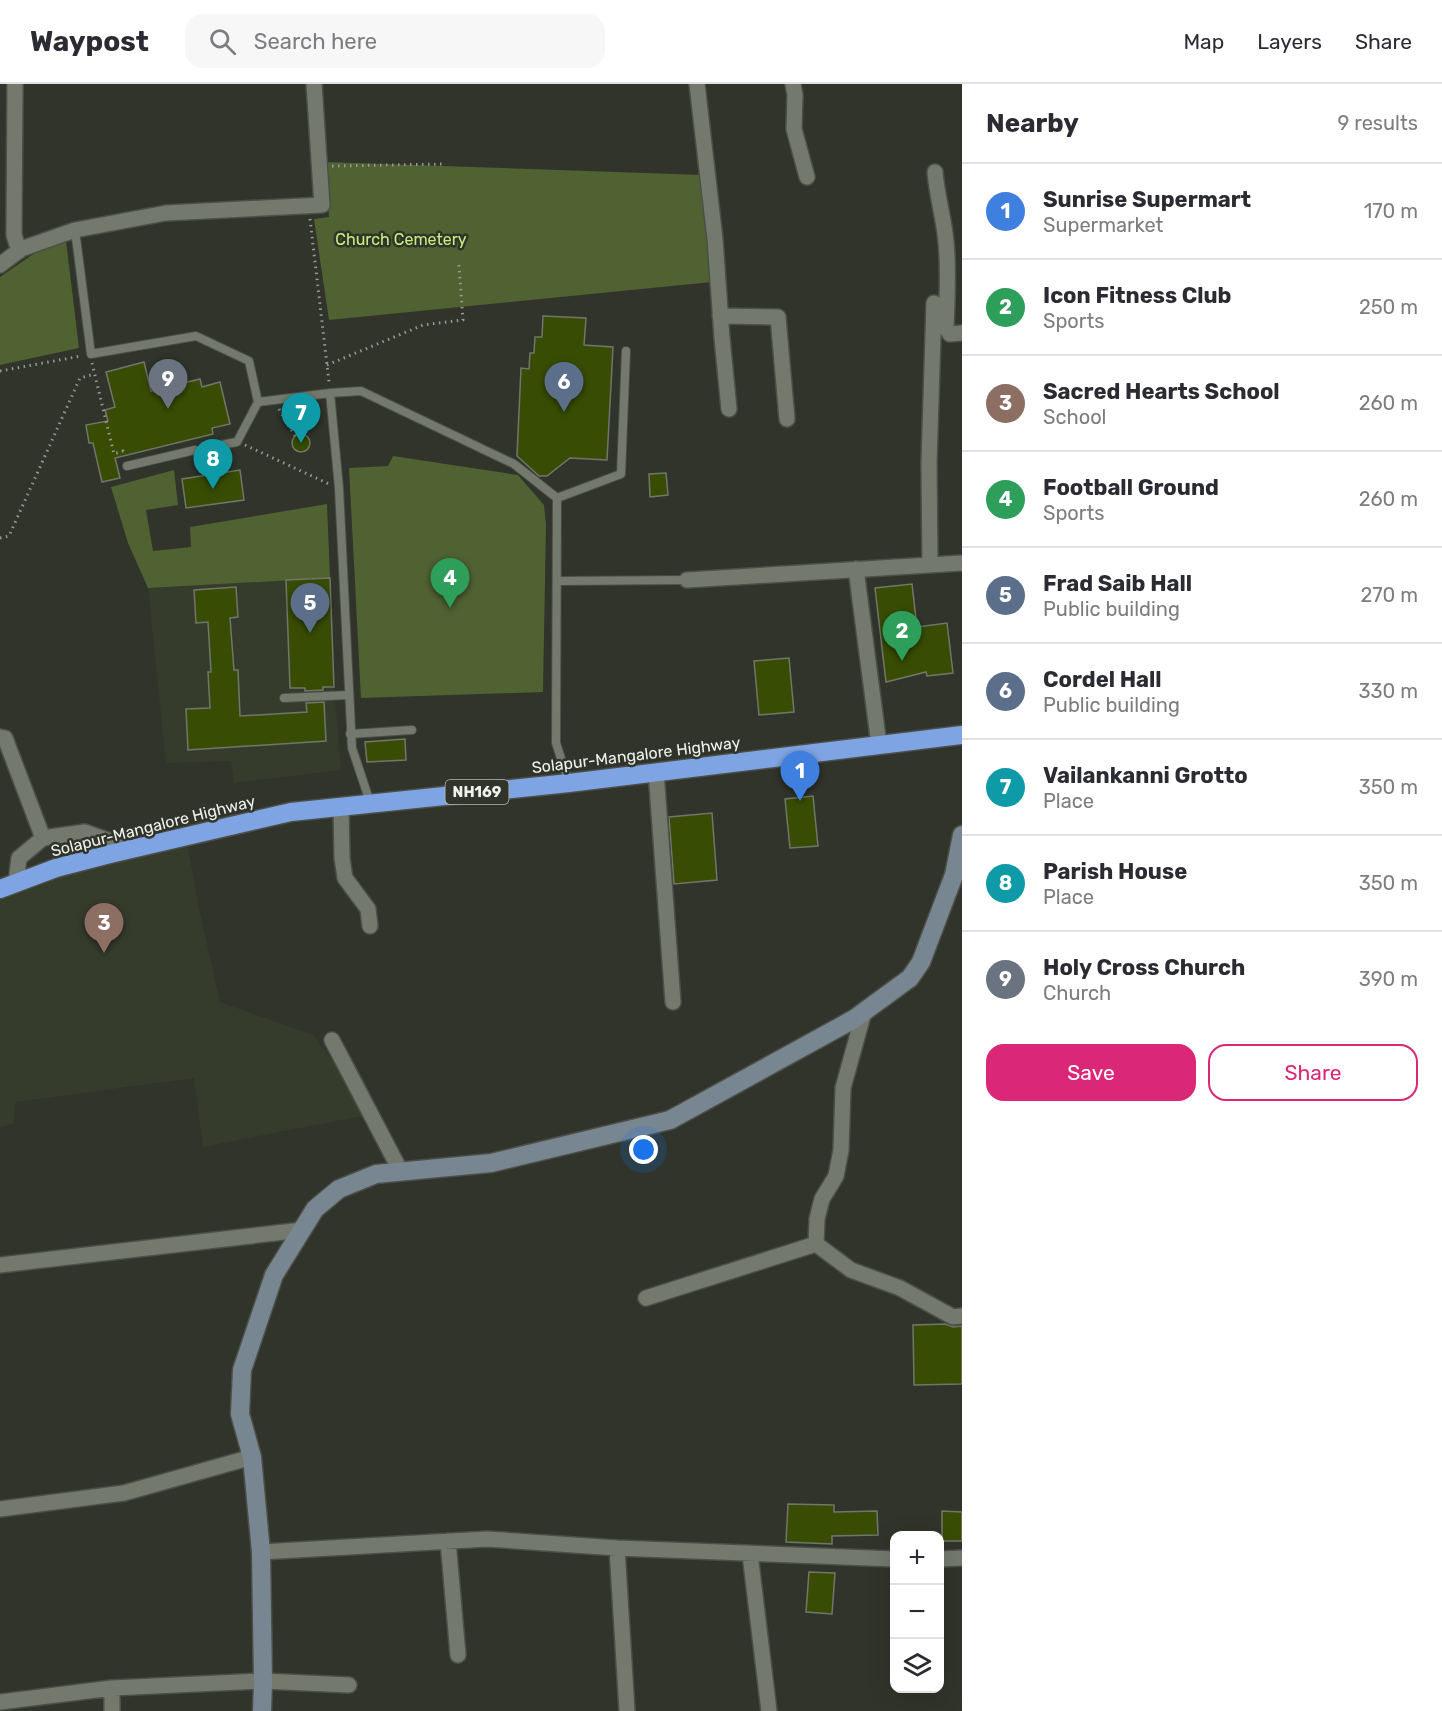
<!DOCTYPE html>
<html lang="en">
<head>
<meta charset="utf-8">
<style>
	body { margin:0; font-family:Rubik,sans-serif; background:#f7f7f7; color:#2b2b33 }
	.controls { position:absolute; right:18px; bottom:18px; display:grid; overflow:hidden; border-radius:12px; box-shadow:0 6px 24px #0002 }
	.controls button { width:54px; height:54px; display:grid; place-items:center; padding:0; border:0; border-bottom:2px solid #e1e1e2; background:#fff; color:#2b2b33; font:30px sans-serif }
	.you { position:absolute; left:644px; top:1066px; width:21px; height:21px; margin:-15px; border:4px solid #fff; border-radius:50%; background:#1a73e8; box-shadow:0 0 0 9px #1a73e833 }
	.badge { display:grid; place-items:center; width:39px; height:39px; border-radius:50%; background:#db2777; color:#fff; font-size:20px; font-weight:700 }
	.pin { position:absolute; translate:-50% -50px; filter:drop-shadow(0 2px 3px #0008) }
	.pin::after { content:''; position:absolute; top:32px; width:21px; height:18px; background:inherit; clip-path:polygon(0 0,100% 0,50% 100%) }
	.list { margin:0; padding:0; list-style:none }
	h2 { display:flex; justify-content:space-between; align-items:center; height:78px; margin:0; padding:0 24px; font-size:26px }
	h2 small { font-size:20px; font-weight:400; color:#7c7c81 }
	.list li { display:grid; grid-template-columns:39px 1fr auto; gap:18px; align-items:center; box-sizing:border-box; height:96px; padding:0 24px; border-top:2px solid #e1e1e2 }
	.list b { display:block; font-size:22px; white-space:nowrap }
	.list p { margin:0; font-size:20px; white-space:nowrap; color:#7c7c81 }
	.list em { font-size:20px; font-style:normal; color:#7c7c81 }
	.actions { display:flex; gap:12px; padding:18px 24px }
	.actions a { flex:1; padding:14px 0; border:2px solid #db2777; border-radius:18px; text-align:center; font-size:21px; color:#db2777 }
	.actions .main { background:#db2777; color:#fff }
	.icon { flex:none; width:33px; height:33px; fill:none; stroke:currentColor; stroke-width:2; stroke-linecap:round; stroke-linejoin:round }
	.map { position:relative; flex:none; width:962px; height:1627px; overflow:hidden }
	header { display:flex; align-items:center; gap:36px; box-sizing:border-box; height:84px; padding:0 30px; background:#fff; border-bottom:2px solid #e1e1e2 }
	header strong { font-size:28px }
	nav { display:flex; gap:33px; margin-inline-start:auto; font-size:21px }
	.search { width:420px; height:54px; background:#f7f7f7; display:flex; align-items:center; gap:15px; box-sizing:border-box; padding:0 21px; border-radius:18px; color:#7c7c81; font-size:22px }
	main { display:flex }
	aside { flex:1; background:#fff }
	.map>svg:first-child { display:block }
</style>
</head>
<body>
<header>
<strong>Waypost</strong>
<div class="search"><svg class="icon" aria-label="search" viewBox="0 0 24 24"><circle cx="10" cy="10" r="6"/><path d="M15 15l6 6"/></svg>Search here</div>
<nav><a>Map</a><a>Layers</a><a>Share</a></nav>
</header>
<main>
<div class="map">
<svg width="962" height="1627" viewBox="0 0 962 1627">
	<rect width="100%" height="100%" fill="#30342a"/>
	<!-- built -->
	<path fill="#363c2c" d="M286 496 290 604 334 603 341 686 234 699 231 677 166 679 148 504Z
		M188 763 198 820 220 918 313 951 365 1019 362 1032 203 1063 194 994 16 1018 13 1040 0 1043V810L60 789Z"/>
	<!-- green -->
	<path fill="#506132" d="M325 78 703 91 712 198 329 236 314 135 329 133Z
		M66 157 79 264 0 281V193L48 160Z
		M393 372 518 391 544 421 546 440 543 608 361 614 349 384 388 382Z
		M174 386 178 421 146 426 153 467 191 463 190 443 327 420 330 494 148 504 128 459 111 403Z"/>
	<!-- building -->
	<path fill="#384d03" stroke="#71766b" stroke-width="1.5" d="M543 232 586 234 584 261 613 263 607 376 570 374 547 392H539L517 372 521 284 529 285 530 269H534L535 253H542Z
		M144 278 151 307 200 295 202 303 220 298 230 340 212 344 213 350 115 374 120 394 102 398 93 359H89L86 341 108 337 105 326 115 323 106 288Z
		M292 359a9 9 0 1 1 18 0a9 9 0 1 1-18 0Z
		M240 386 244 416 186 424 182 395Z
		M666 389 668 411 650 413 649 390Z
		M330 494 334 603H323V606L305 607V604H290L286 496Z
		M912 500 917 543 947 539 953 589 927 592 926 588 886 598 875 504Z
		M236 503 238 533 230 534 234 586H238L240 632 307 628 306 619 324 618 326 657 188 666 186 625 210 624 208 588H211L208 538 196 539 194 506Z
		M789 574 794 628 759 631 754 577Z
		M405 655 406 676 367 678 365 658Z
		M813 712 818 762 790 764 785 715Z
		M712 729 717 796 674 800 669 733Z
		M945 1240 953 1243 962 1242V1300L914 1301 913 1241Z
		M788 1420 834 1421V1428L877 1427 878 1451 832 1452V1460L786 1458Z
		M942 1427 962 1428V1457H942Z
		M809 1488 835 1489 832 1530 806 1528Z"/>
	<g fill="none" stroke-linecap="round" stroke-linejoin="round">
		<!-- lane casing -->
		<g stroke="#4c4f47" stroke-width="10">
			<path id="lane" d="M75 146 91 270 196 252 249 277 258 318
				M330 309 361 307 514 380 557 414
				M205 364 237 358 258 318 330 309 339 404 352 664 370 718
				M127 382 195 366
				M557 414 556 659 569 699
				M557 414 621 390 626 267
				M557 497 687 496
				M284 614 348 611
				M350 650 412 646"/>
		</g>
		<!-- street casing -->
		<g stroke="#4c4f47" stroke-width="18">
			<path id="street" d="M15 0 14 151 19 167
				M697 0 715 155 722 254 729 325
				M793 0 795 11 794 45 807 93
				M935 88C937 112 944 135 946 158 949 187 947 215 946 244L950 250 962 249
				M0 181 21 165 75 146 166 129 322 121 314 0
				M720 232 778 233 787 335
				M930 481 929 379 934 219
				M856 485 879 661
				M687 496 962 479
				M0 653 5 654 43 754
				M656 688 673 918
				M341 723 342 774 345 794 368 825 370 842
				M16 798 19 774 43 754 85 748 132 765
				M864 928 843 1004 841 1066 836 1092 822 1115 817 1135 816 1160 851 1186 900 1204 953 1233 962 1232
				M332 956 401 1088
				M0 1181 302 1146
				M646 1214 816 1160
				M0 1425 124 1409 252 1373
				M448 1457 458 1571
				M617 1464 627 1627
				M261 1468 487 1455 617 1464 894 1475
				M750 1470 769 1627
				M940 1475 962 1474
				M0 1618 112 1604 263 1597 349 1601
				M112 1627V1604"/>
		</g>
		<!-- secondary casing -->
		<g stroke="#4c4f47" stroke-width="21">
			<path id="secondary" d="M262 1627 263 1597 261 1468 252 1373 240 1330 242 1286 274 1191 315 1125 339 1105 376 1090 491 1079 670 1036 854 935 910 894 921 878 954 791 962 751"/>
		</g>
		<!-- highway casing -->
		<g stroke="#4c4f47" stroke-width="21">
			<path id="highway" d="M0 805 56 784 110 770 291 728 569 699 962 651"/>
		</g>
		<!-- path -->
		<path stroke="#979a92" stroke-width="3" stroke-dasharray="1.5 4.5" stroke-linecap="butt" d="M332 82 444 80
			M310 135 329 298
			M92 279 114 370 123 367 124 371
			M327 281 423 241 463 236 459 181
			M0 287 81 272
			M279 325 295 352
			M245 361 329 400
			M0 454 9 452 80 294 95 290"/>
		<!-- lane -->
		<use href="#lane" stroke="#74796e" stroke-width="8"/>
		<!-- street -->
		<use href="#street" stroke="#74796e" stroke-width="15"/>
		<!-- secondary -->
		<use href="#secondary" stroke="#778691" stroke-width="18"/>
		<!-- highway -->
		<use href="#highway" stroke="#7fa4e4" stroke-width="18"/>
	</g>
	<g text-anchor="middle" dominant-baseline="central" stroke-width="5" stroke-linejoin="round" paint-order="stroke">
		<!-- shield labels -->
		<rect fill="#30342a" stroke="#b6b9b1" stroke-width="1.5" x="445.5" y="696" width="63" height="24" rx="4.5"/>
		<g font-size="15" font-weight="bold" fill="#eff2eb">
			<text x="477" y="708">NH169</text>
		</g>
		<!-- park labels -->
		<g font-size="16" fill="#c7f17e" stroke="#30342a">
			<text x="401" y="155">Church Cemetery</text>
		</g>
		<!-- street labels -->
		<g font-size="16" fill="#eff2eb" stroke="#30342a">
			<text transform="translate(636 671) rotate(-7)">Solapur-Mangalore Highway</text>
			<text transform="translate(153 742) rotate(-14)">Solapur-Mangalore Highway</text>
		</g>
	</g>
</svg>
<div class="controls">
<button>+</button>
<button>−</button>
<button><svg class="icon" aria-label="layers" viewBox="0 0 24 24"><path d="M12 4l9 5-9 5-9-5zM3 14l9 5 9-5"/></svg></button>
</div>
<div class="you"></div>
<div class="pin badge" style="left:800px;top:717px;background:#3f7fe0">1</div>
<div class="pin badge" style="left:902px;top:577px;background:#2e9e5b">2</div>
<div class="pin badge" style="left:104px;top:869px;background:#8d6e63">3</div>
<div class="pin badge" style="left:450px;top:524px;background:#2e9e5b">4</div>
<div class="pin badge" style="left:310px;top:549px;background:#5c6f8a">5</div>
<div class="pin badge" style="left:564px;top:328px;background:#5c6f8a">6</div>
<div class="pin badge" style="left:301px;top:359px;background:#0f9aa8">7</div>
<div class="pin badge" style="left:213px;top:405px;background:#0f9aa8">8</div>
<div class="pin badge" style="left:168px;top:325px;background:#6b7280">9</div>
</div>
<aside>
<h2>Nearby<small>9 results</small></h2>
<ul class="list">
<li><span class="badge" style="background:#3f7fe0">1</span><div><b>Sunrise Supermart</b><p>Supermarket</p></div><em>170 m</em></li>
<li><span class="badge" style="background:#2e9e5b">2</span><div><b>Icon Fitness Club</b><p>Sports</p></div><em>250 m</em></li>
<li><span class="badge" style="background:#8d6e63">3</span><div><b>Sacred Hearts School</b><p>School</p></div><em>260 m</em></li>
<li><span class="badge" style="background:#2e9e5b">4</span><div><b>Football Ground</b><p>Sports</p></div><em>260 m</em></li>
<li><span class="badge" style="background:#5c6f8a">5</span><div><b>Frad Saib Hall</b><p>Public building</p></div><em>270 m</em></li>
<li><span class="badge" style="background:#5c6f8a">6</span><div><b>Cordel Hall</b><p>Public building</p></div><em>330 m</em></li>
<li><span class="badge" style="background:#0f9aa8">7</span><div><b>Vailankanni Grotto</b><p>Place</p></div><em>350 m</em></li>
<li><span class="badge" style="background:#0f9aa8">8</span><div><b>Parish House</b><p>Place</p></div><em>350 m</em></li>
<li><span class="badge" style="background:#6b7280">9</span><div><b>Holy Cross Church</b><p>Church</p></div><em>390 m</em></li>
</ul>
<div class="actions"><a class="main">Save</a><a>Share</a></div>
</aside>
</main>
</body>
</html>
